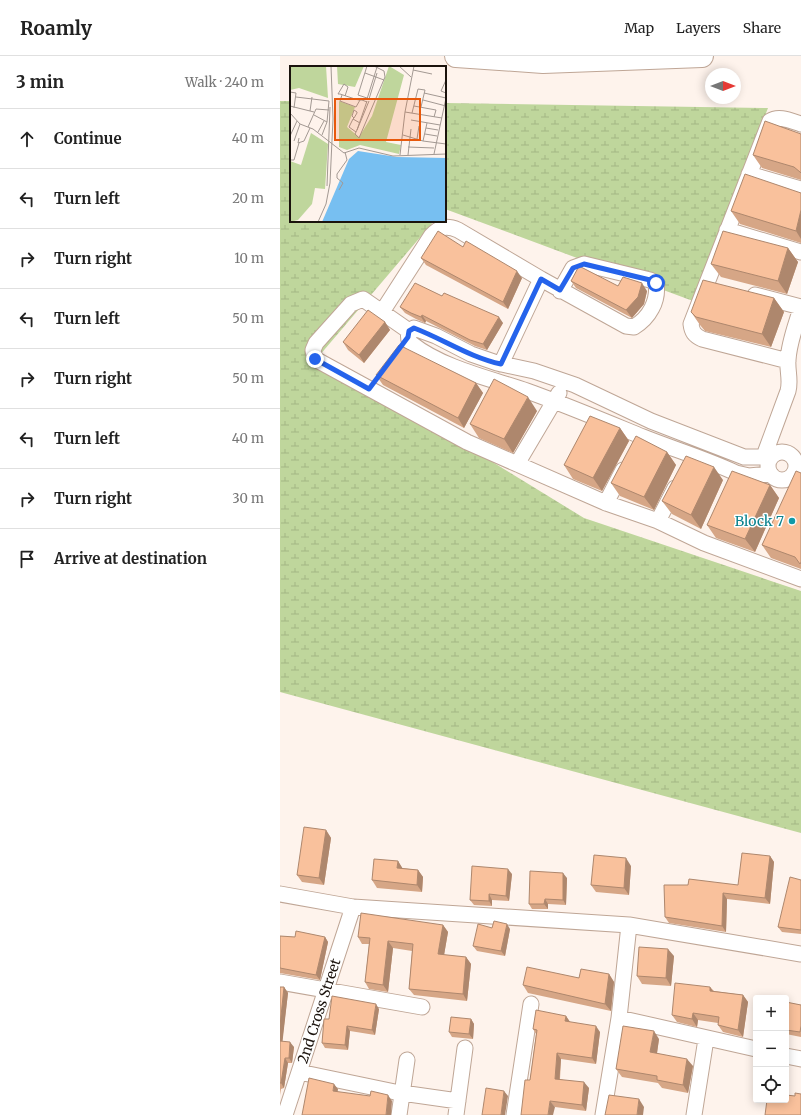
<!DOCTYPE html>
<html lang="en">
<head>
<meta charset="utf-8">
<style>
	body { margin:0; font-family:Merriweather,serif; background:#f2f2f2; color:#222 }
	.controls { position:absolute; right:12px; bottom:12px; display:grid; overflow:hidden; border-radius:4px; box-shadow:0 2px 10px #0003 }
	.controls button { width:36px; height:36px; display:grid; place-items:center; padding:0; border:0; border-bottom:1px solid #e0e0e0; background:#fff; color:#222; font:20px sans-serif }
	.compass { position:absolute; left:425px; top:12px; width:36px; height:36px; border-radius:50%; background:#fff; box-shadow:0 2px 10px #0003; rotate:90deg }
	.stop { position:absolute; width:12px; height:12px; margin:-9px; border:3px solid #2563eb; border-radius:50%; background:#fff }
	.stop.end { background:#2563eb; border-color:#fff; box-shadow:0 1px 4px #0008 }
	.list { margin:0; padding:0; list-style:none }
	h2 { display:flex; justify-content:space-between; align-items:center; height:52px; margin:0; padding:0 16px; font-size:17px }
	h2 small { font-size:13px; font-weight:400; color:#767676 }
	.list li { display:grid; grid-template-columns:26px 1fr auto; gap:12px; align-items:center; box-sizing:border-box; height:60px; padding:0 16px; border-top:1px solid #e0e0e0 }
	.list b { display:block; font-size:15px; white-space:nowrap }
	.list em { font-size:13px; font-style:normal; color:#767676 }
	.icon { flex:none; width:22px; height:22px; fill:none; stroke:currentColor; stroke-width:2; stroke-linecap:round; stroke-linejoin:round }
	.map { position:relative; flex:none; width:521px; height:1059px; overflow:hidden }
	header { display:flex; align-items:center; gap:24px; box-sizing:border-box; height:56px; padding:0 20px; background:#fff; border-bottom:1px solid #e0e0e0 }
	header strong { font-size:19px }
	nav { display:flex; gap:22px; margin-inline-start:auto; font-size:14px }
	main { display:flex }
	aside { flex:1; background:#fff }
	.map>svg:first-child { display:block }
</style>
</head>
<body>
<header>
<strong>Roamly</strong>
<nav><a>Map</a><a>Layers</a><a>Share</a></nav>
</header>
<main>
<aside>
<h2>3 min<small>Walk · 240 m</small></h2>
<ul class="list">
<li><svg class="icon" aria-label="ahead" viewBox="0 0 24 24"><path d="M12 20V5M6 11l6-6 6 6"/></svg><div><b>Continue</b></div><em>40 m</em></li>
<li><svg class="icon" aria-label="left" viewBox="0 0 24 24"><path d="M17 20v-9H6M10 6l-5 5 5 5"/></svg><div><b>Turn left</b></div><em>20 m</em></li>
<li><svg class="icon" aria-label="right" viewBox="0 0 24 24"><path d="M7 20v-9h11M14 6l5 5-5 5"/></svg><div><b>Turn right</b></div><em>10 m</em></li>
<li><svg class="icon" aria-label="left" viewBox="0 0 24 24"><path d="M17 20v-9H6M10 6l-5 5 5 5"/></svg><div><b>Turn left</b></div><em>50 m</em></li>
<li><svg class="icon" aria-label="right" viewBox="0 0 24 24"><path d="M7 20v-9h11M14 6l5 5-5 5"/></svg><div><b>Turn right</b></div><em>50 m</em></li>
<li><svg class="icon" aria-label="left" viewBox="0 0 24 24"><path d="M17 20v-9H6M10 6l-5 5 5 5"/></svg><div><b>Turn left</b></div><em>40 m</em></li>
<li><svg class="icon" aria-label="right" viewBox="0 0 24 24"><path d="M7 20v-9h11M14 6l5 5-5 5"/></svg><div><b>Turn right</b></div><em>30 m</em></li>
<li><svg class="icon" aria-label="arrive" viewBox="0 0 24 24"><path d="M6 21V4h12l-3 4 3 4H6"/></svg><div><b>Arrive at destination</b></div></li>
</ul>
</aside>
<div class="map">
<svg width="521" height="1059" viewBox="0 0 521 1059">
	<defs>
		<pattern id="wetland-marsh" width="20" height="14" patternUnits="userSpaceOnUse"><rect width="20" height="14" fill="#bfd69c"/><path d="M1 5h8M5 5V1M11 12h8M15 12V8" fill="none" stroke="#a4b785"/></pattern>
	</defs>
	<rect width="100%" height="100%" fill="#fef3ec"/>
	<!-- wetland -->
	<path fill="url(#wetland-marsh)" d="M0 45H11V165H154L39 300 304 462 521 535V777L0 636Z
		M165 47 488 52 413 245 165 153Z"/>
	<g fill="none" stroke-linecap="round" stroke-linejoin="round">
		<!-- street casing -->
		<g stroke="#bfa696" stroke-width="17">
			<path id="street" d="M469 118 521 133
				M447 174 521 196
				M475 239 521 251
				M102 256 151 180C159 171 166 169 178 174L261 223
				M129 275 83 243 71 248 36 287 33 294 35 303 187 386 326 447 378 465 424 487 521 523
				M508 305 422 283C414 279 412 276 411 268L490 65C499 59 511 65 521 68
				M221 308 261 223 346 270 354 271C369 262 379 245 376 227L370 224 304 208 293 212 280 235
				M488 410a14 14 0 1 1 28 0a14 14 0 1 1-28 0Z
				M484 400 508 335C511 324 507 315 508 304 509 286 516 269 521 252
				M237 408 279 337
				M491 418 469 420 456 417C426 403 393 393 363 381 324 365 286 349 247 335 212 323 162 312 132 288 128 285 128 280 129 275L134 272 156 280 191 298 217 307 254 315 295 329 371 365 464 401H491
				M326 447 343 414
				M378 465 395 432
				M0 838 73 851 349 869 521 898
				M0 926 142 951
				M339 962 476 993
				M506 1000 521 1003
				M19 1016 115 1036 178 1045
				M5 1059 73 851
				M119 1059 127 1004
				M176 1059 185 992
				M234 1059 251 948
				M323 1059 339 962 349 869
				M414 1059 426 983"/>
		</g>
		<!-- highway casing -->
		<g stroke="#bfa696" stroke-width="24">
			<path id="highway" d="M176 0 263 6 422 0"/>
		</g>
		<!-- street -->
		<use href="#street" stroke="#fff" stroke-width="15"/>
		<!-- highway -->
		<use href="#highway" stroke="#fff" stroke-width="22"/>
	</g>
	<!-- wall -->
	<path fill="#d6a686" d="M521 78V124L482 112 473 99Z
		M521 137V187L460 168 451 155Z
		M183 191 242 222 228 253 146 209 141 202Z
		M508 192 518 206 507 238 441 221 431 208Z
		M291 225 367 235 364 248 352 262 296 232Z
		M162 240 223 267 207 294 195 290 146 265 145 267 136 263 125 257 120 251Z
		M494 242 504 256 491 291 425 275 420 269 411 256Z
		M105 266 110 274 84 307 68 294 63 286Z
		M96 319 196 327 203 337 184 372 103 329Z
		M257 355 233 397 199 382 190 368Z
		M340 372 349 385 322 435 293 423 284 409Z
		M387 396 396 409 374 454 340 440 331 427Z
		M521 417V513L491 502 482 489Z
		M443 424 421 473 392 458 382 445Z
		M490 429 499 442 475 496 436 482 427 469Z
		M46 774 51 782 44 829 22 826 17 819Z
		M490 800 494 806 490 848 447 843 446 876 389 867 385 861 458 829Z
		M118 805 122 812 138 814 143 821 142 836 97 832 92 824Z
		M351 810 349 839 316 836 311 829Z
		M232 818 229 845 212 844V850L194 849 190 844Z
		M287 822 286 849 268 848V853H252L249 848Z
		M521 824V878L502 876 498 871Z
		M163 869 168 876 164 899 186 901 191 908 187 945 134 939 129 933 132 895 113 892 108 936 89 933 85 926 89 888H82L78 881Z
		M212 872 230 873 225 900 197 895 193 890Z
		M0 880 15 881H45L48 886 40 924 0 917Z
		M394 900 391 930 362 928 357 920Z
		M329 918 334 926 331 955 248 937 243 929Z
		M0 931H4L8 937 2 986 14 991 12 1007H8L4 1032 1 1033 0 1039Z
		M430 931 434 935 463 939 468 946 463 981 443 976 438 969V967L418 964 417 971 397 966 392 959Z
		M506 946 521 949V981L506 978Z
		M99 953 95 979 70 975 68 994 45 992 42 987 49 963Z
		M286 960 290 966 320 976 316 1008 281 1003 280 1023 309 1032 306 1055 275 1051 250 1024 256 978 253 973Z
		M191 963 194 968 193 983 172 981 169 976Z
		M379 983 377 997 413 1010 408 1037 382 1032 378 1027 342 1021 336 1013Z"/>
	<!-- shaded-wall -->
	<path fill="#ae876d" d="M521 154V183L516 175Z
		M508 192 518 206 507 238 498 225Z
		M237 215 242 222 228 253 223 246Z
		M362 227 367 235 364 248 352 262 346 254Z
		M494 242 504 256 491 291 482 278Z
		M142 259 146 265 145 267 141 261Z
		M219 261 223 267 207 294 203 288Z
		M105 266 110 274 84 307 79 299Z
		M196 327 203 337 184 372 178 362Z
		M248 341 257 355 233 397 224 383Z
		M340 372 349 385 322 435 313 422Z
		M387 396 396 409 374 454 364 441Z
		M434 411 443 424 421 473 411 459Z
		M490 429 499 442 475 496 465 483Z
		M46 774 51 782 44 829 39 822Z
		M490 800 494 806 490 848 485 842Z
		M346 802 351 810 349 839 344 832Z
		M118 805 123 813 117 812Z
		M228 813 232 818 229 845 226 840Z
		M138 814 143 821 142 836 137 829Z
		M283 817 287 822 286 849 283 844Z
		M443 837 447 843 446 876 442 870Z
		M209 838 212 844V850L209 845Z
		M265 843 268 848V853L264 848Z
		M227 868 230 873 225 900 221 895Z
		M163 869 168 876 163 905 158 898Z
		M45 881 48 886 40 924 36 919Z
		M108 885 113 892 108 936 103 929Z
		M388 893 394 900 391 930 386 922Z
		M186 901 191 908 187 945 183 938Z
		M329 918 334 926 331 955 325 948Z
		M4 931 8 937 2 990 0 988V970Z
		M430 931 435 938 430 935Z
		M463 939 468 946 463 981 458 974Z
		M96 948 99 953 95 979 92 974Z
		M413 957 418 964 417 971 412 963Z
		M286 960 290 966 289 971 285 965Z
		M191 963 194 968 193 983 189 978Z
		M67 970 70 975 68 994 65 989Z
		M316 970 320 976 316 1008 312 1002Z
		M374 975 379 983 376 1004 370 996Z
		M10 986 14 991 12 1007 9 1002Z
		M277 997 281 1003 279 1028 275 1023Z
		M5 1002 8 1007 4 1032 1 1027Z
		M407 1003 413 1010 408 1037 403 1029Z
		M304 1026 309 1032 306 1055 302 1049Z
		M54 1028 58 1033 57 1041 53 1035Z
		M224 1035 228 1040 225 1059H221Z
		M108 1039 112 1045 111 1059H106Z
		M359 1043 364 1051 363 1059H357Z
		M270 1045 275 1051 273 1059H268Z"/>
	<!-- building -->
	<path fill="#f9c19c" stroke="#ae876d" d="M485 65 521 78V117L520 116 514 111 473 99Z
		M465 118 521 137V154L516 175 451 155Z
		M158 175 183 191 186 185 237 215 223 246 141 202Z
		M443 175 508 192 498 225 431 208Z
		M299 210 338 230 343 221 362 227 358 241 346 254 291 225Z
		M423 224 494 242 482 278 416 261 411 256Z
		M135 227 162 240 164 237 219 261 203 288 190 284 142 259 141 261 131 257 120 251Z
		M88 254 105 266 79 299 63 286Z
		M119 289 196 327 178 362 96 319Z
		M214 323 248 341 224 383 190 368Z
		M310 360 340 372 313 422 284 409Z
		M356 380 387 396 364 441 331 427Z
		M406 400 434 411 411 459 382 445Z
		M452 415 490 429 465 483 427 469Z
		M516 415 521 417V506L520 508 515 501 482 489Z
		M24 771 46 774 39 822 17 819Z
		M462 797 490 800 485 842 443 837 442 870 385 861 384 829H408L409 823 458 829Z
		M314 799 346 802 344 832 311 829Z
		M94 803 118 805 117 812 138 814 137 829 92 824Z
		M192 810 228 813 226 840 209 838V845L190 844Z
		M250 815 283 817V844L265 843 264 848H249Z
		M510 821 521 824V874L498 871Z
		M81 857 163 869 158 898 186 901 183 938 129 933 133 888 108 885 103 929 85 926 90 882 78 881Z
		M214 865 227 868 221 895 193 890 198 868 212 872Z
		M16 875 45 881 36 919 0 912V880L15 881Z
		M359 891 388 893 386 922 357 920Z
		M247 911 299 922 301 913 329 918 325 948 243 929Z
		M395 927 430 931V935L463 939 458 974 438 969 439 961 413 957 412 963 392 959Z
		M0 931H4L0 970Z
		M52 940 96 948 92 974 67 970 65 989 42 987 44 963H49Z
		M506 946 521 949V970L520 976 506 974Z
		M256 954 286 960 285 965 316 970 312 1002 277 997 275 1023 304 1026 302 1049 270 1045 268 1059H241L245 1024H250L257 974 253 973Z
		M171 961 191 963 189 978 169 976Z
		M343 970 374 975 370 996 407 1003 403 1029 377 1024V1020L336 1013Z
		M0 985 10 986 9 1002H5L1 1027H0Z
		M29 1022 54 1028 53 1035 90 1040 91 1035 108 1039 106 1059H22Z
		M206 1032 224 1035 221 1059H202Z
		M515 1037 521 1038V1059H485L487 1044H506V1039L515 1040Z
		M329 1039 359 1043 357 1059H325Z"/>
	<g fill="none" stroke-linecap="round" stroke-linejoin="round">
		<!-- route -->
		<path stroke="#2563eb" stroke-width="5" d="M35 303 89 333 128 281 129 275 134 272C163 283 191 302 221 308L261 223 280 234 293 212 304 208 370 224 376 227"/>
	</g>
	<!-- markers -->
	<circle fill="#0f9aa8" stroke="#fff" stroke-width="1.5" cx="512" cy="465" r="4"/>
	<g text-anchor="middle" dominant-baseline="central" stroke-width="3" stroke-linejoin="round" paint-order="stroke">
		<!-- culture labels -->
		<g font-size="14" fill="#0d838f" stroke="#fff" text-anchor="end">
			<text x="504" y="465">Block 7</text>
		</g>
		<!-- street labels -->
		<g font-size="14" fill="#1b130d" stroke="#fff">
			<text transform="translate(39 955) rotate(-72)">2nd Cross Street</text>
		</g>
	</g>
	<!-- overview -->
	<g transform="translate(10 10)">
		<rect width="156" height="156" fill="#fef3ec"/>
		<path d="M0 0H36L38 32 9 22 0 24ZM47 0H74L65 21 48 18ZM99 0 114 9 96 76 111 79 109 88 70 79 57 84 49 81V35L65 41 57 61 69 71 82 50ZM21 67 38 78 35 123 25 122 22 138 8 154 0 156V95L11 99Z" fill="#bfd69c"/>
		<path d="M68 85 107 91 156 92V156H32L59 93Z" fill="#77bff1"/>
		<path fill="none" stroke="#a39993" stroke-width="1" d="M77 0 68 29 77 32M109 0 121 11M123 4 142 8M75 7 94 14M156 14 151 25 156 27M0 26 6 27 4 42M134 27 156 32M52 29 50 35 66 41 70 34M55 30 58 21 54 18 48 28H50L65 33 69 34H72L77 36M6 31 39 35 37 56 32 69M77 33 87 1M79 33 87 7M133 34 156 40M77 35 67 64 79 35M0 40 24 46M124 40 146 44 144 51M20 45 22 31M115 46 152 52M0 47 10 58 23 63 54 87 69 82 103 90 156 88M122 47 128 23 135 24 131 41M24 49 37 56M64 52 62 50 64 44 67 46V47L64 52 63 53 70 57M63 53 59 61 66 66M121 54 150 59M18 61 26 43 39 44M136 62 148 64M67 64 65 68 69 72 95 11 94 5 84 0M28 66 34 55M135 68 147 70M113 69 133 75 156 78M0 70 7 55M9 72 8 77 14 75 20 62M127 73 129 60M4 75 10 58M133 75 137 57M118 81 144 82M144 88 156 32M110 89 115 46 124 0M118 89 121 63M0 94H4L9 77M37 120 40 41M49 124 53 117 47 112V108L57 94 55 86M28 156 36 138 40 117 43 53 41 0"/>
		<path fill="#e8590c" fill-opacity="0.15" stroke="#e8590c" stroke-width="2" d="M45 33H130V74H45Z"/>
		<rect width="156" height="156" fill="none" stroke="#1b130d" stroke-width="2"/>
	</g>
</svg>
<div class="controls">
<button>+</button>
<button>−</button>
<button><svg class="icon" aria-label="locate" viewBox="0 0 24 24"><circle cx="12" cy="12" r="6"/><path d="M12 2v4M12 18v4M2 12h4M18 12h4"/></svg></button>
</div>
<svg class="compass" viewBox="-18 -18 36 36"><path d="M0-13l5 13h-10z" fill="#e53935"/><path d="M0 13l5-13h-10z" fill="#767676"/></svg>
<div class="stop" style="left:376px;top:227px"></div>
<div class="stop end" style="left:35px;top:303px"></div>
</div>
</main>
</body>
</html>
